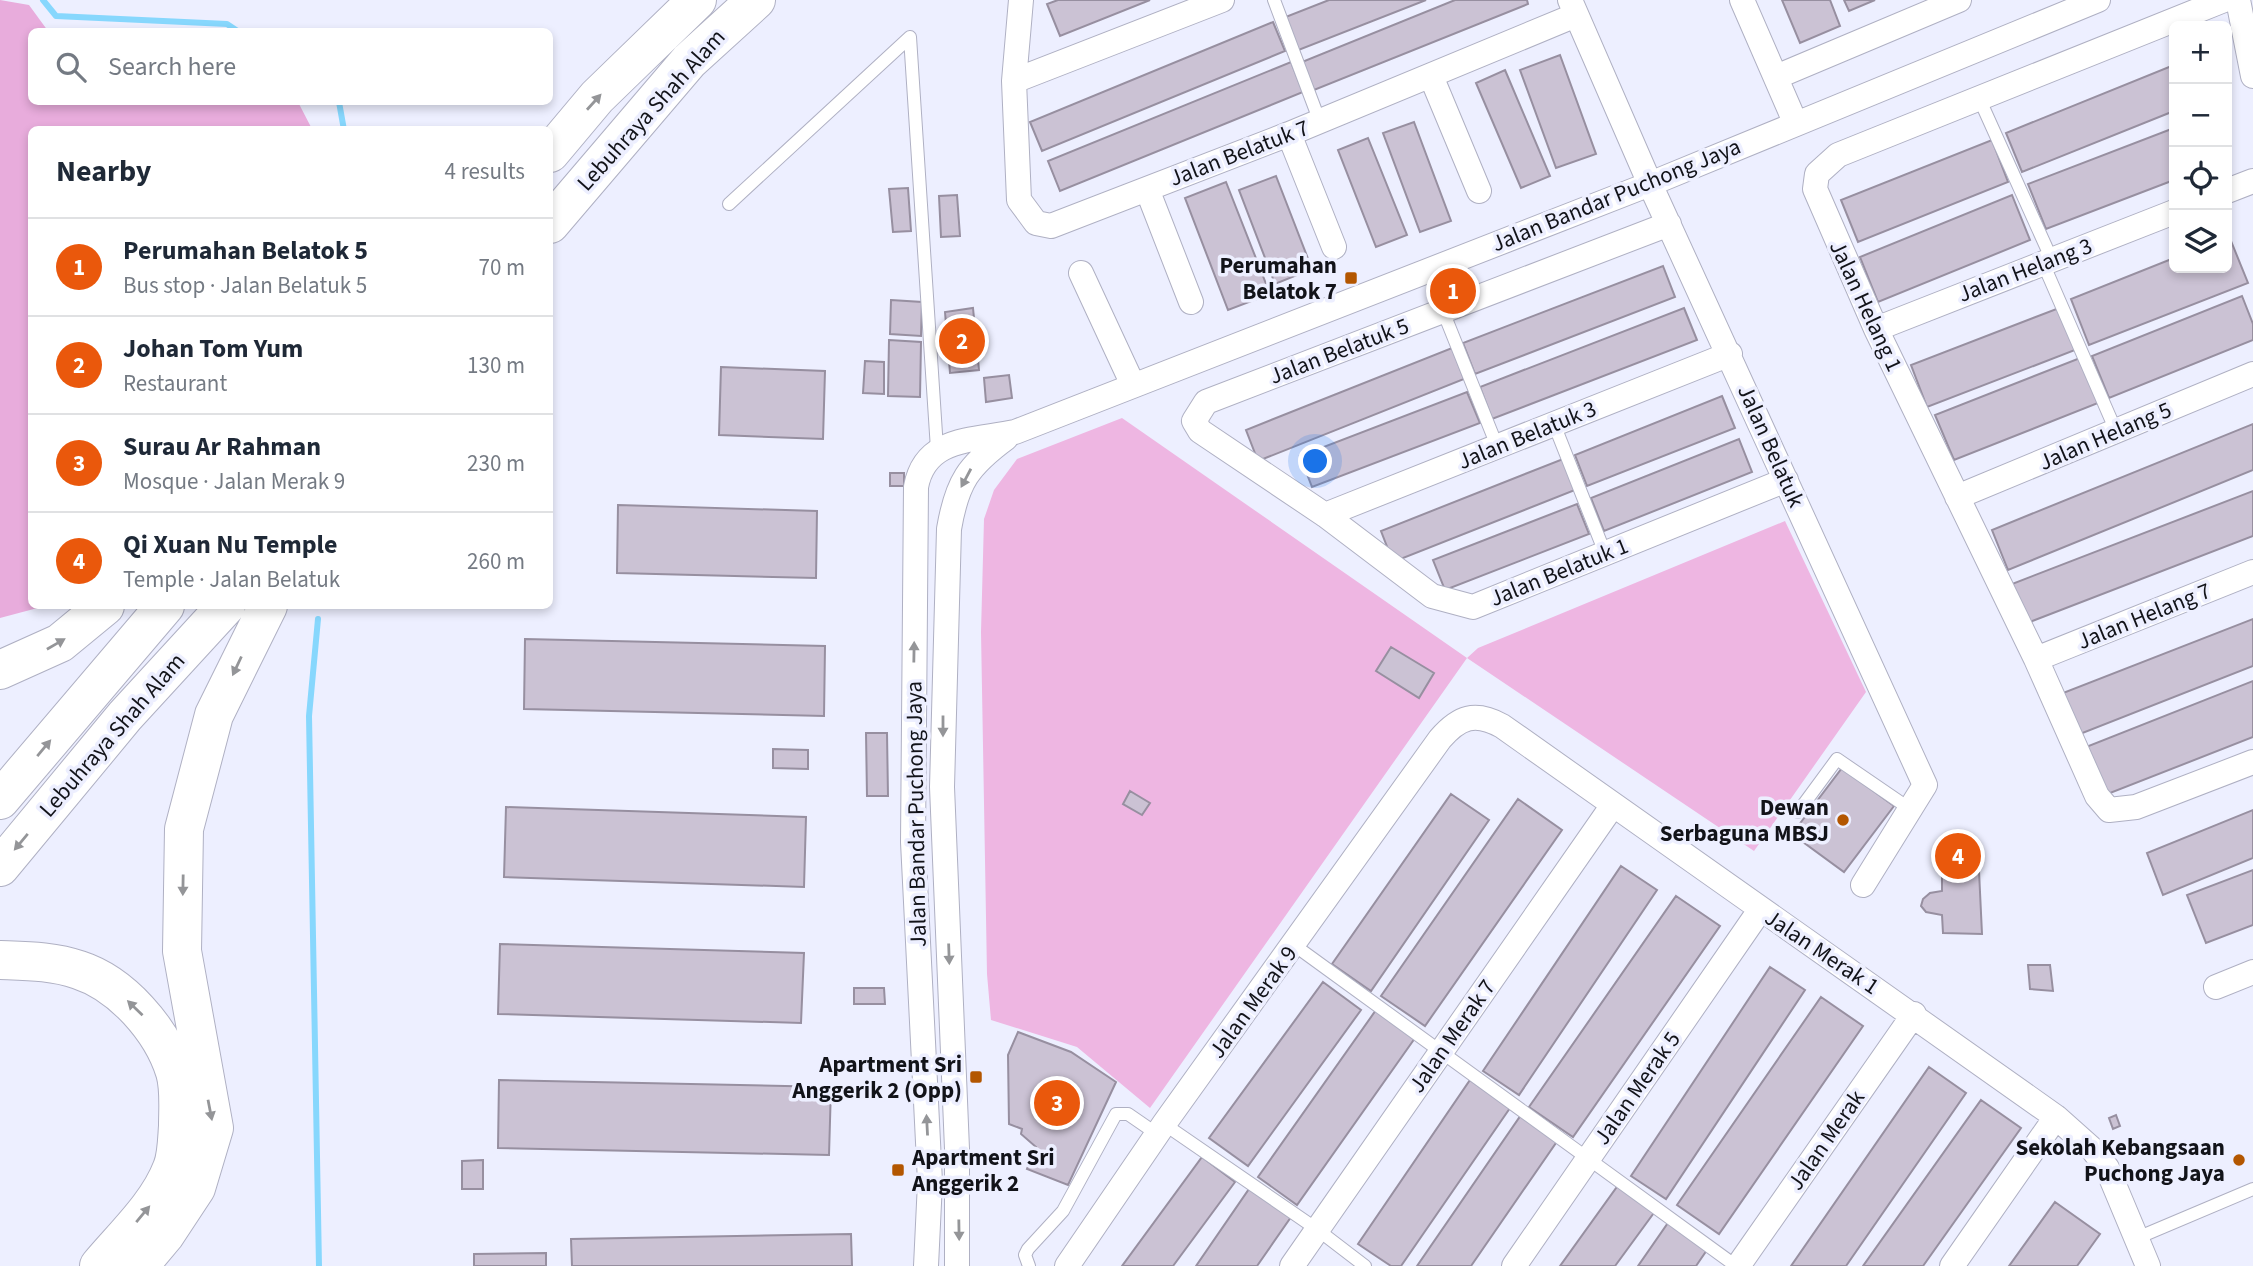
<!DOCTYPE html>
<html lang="en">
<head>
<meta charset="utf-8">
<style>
	body { margin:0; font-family:"Source Sans 3",sans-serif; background:#f6f6f7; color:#1f2937 }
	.controls { position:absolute; right:21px; top:21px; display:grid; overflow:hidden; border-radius:10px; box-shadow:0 4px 10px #0003 }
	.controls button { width:63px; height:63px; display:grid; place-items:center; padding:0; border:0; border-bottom:2px solid #e0e1e3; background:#fff; color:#1f2937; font:35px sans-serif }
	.you { position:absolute; left:1316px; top:462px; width:24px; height:24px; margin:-18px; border:5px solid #fff; border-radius:50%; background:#1a73e8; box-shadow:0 0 0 10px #1a73e833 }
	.badge { display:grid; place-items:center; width:46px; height:46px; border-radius:50%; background:#ea580c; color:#fff; font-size:23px; font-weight:700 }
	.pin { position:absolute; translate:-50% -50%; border:4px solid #fff; box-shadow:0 2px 7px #0006 }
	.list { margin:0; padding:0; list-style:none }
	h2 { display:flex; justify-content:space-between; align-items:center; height:91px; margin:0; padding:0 28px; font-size:30px }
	h2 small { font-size:23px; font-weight:400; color:#747a83 }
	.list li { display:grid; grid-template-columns:46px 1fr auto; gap:21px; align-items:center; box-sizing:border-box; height:98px; padding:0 28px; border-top:2px solid #e0e1e3 }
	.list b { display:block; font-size:26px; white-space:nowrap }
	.list p { margin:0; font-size:23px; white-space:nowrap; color:#747a83 }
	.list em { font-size:23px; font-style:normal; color:#747a83 }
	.icon { flex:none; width:38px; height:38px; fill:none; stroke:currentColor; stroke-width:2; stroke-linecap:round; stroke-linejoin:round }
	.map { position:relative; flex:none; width:2253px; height:1266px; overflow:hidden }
	.search { position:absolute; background:#fff; box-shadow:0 4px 10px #0003; left:28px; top:28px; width:525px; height:77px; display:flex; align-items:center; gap:18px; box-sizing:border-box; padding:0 24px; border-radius:10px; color:#747a83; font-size:26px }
	.panel { position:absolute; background:#fff; box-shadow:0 4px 10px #0003; left:28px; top:126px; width:525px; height:483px; border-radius:10px }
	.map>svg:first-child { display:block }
</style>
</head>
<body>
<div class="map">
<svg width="2253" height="1266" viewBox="0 0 2253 1266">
	<rect width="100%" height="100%" fill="#edefff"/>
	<!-- green -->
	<path fill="#eeb6e2" d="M1122 418 1467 658 1478 648 1785 521 1866 692 1754 851 1467 658 1150 1108 1077 1047 991 1020 987 974 981 632 984 519 994 490 1017 459Z"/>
	<!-- forest -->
	<path fill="#e8acdc" d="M0 0 29 5 48 31 32 32V102H298L312 129 32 130V606H45L0 618Z"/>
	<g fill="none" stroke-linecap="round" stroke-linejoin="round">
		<!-- stream -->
		<path stroke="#87d7fd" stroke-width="6" d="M43 0 56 16 227 24 239 32
			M339 102 344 130
			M318 619 309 716 319 1266"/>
	</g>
	<!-- building -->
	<path fill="#cbc2d4" stroke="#978fa0" stroke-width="2" d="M1058 0H1150L1060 36 1047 4Z
		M1329 0H1426L1296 51 1283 18Z
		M1455 0H1527L1528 4 1314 90 1302 62Z
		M1782 0H1830L1840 26 1800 43Z
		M1844 0H1875L1849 11Z
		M1273 22 1285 51 1042 151 1030 122Z
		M1560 55 1596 154 1556 168 1520 70Z
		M1291 62 1303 92 1060 191 1048 161Z
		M2174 65V111L2022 172 2006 133Z
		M1505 70 1550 176 1521 188 1476 83Z
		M1414 122 1451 221 1420 232 1383 133Z
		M2174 128V180L2046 229 2028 184Z
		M1368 138 1407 235 1376 247 1338 150Z
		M1992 140 2008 182 1858 242 1841 200Z
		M1276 176 1312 269 1275 284 1239 190Z
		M1226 182 1270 294 1228 310 1185 198Z
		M908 188 911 231 893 232 889 189Z
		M957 195 960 236 941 237 939 196Z
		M2012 195 2030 240 1878 302 1860 257Z
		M2229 236 2248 283 2089 345 2071 299 2174 258V268H2227Z
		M1663 266 1675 297 1475 374 1463 343Z
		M2242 296 2253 324V340L2109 398 2092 356Z
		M891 300 922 302 921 336 890 334Z
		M973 308 979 370 950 373 945 312Z
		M1684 308 1697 340 1492 419 1480 387Z
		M2059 308 2075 350 1927 407 1911 365Z
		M889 340 921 342 920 397 888 396Z
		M1452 348 1464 379 1258 461 1246 430Z
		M2080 358 2098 403 1954 460 1935 415Z
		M865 361 884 362V394L863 393Z
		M721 367 825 371 823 439 719 435Z
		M1009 375 1012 398 986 402 984 378Z
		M1467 392 1480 423 1312 487 1300 456Z
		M1722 396 1735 428 1587 486 1575 455Z
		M2253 424V470L2008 570 1992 530Z
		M1739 439 1752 472 1604 531 1591 498Z
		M1563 459 1575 490 1393 562 1381 531Z
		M890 473H904V486H890Z
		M2253 491V536L2027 623 2012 584Z
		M1577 504 1589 534 1445 590 1433 560Z
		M618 505 817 511 816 578 617 573Z
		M2253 619V666L2080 734 2063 693Z
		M525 639 825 646 824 716 524 709Z
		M1391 647 1434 673 1419 698 1376 671Z
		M2253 681V737L2105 795 2086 747Z
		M866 733H887L888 796H867Z
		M773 749 808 750V769L773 768Z
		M1842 768 1894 806 1844 872 1792 834Z
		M1130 791 1150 803 1142 815 1123 804Z
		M1451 794 1489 820 1371 991 1332 964Z
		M1518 799 1562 830 1425 1026 1381 996Z
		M506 807 806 817 804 887 504 877Z
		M2253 810V858L2163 895 2147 853Z
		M1621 866 1657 890 1519 1095 1483 1071Z
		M2253 870V925L2206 943 2187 895Z
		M1979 871 1982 934 1943 933 1942 915 1926 912 1921 906 1923 899 1930 893 1942 891V872Z
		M1676 896 1720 926 1573 1137 1529 1107Z
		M500 944 804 953 801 1023 498 1014Z
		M2028 965H2050L2053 991 2030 989Z
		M1770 967 1805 990 1666 1199 1631 1176Z
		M1323 982 1361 1010 1248 1166 1209 1138Z
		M854 988H884L885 1004H854Z
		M1821 997 1863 1026 1719 1234 1677 1205Z
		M1376 1010 1415 1038 1297 1205 1258 1177Z
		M1018 1032 1071 1052 1116 1082 1068 1185 1027 1169 1036 1147 1021 1134 1022 1129 1009 1124 1008 1055Z
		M1929 1067 1966 1093 1846 1266H1791Z
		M499 1080 831 1087 829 1155 498 1148Z
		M1470 1080 1510 1108 1401 1266H1391L1358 1244Z
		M1981 1100 2021 1128 1923 1266H1863Z
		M1521 1115 1558 1140 1471 1266H1417Z
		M2116 1115 2120 1126 2113 1129 2109 1118Z
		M1202 1157 1235 1182 1173 1266H1122Z
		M483 1160V1189H462V1161Z
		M1619 1184 1656 1210 1615 1266H1560Z
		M1249 1189 1291 1217 1257 1266H1196Z
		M2055 1202 2100 1234 2077 1266H2009Z
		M1670 1220 1709 1247 1696 1266H1638Z
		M851 1234 852 1266H572L571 1239Z
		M546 1253V1266H474V1254Z"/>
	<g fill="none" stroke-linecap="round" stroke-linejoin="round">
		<!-- lane casing -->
		<g stroke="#afb0c3" stroke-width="14">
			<path id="lane" d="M1274 0 1320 122
				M910 37 937 449
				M1979 98 2052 260
				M729 204 910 37
				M2043 263 2116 431
				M1443 311 1497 446
				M1554 424 1605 553
				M1798 812 1837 759 1910 809
				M1294 945 1736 1266
				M1164 1124 1318 1230 1365 1266
				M2137 1238 2253 1189
				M1029 1266 1025 1255 1028 1249 1063 1211 1116 1114H1128L1157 1134"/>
		</g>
		<!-- street casing -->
		<g stroke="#afb0c3" stroke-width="26">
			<path id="street" d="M1021 0 1014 81 1019 200 1036 223 1051 226 1289 134 1576 15
				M1570 0 1650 184 1925 785 1863 885
				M1742 0 1795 122
				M2224 0 1838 155 1817 174 1815 189 1876 329 2036 659 2097 796 2109 810 2136 807 2253 762
				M2238 0 2253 76
				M1431 76 1479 191
				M1776 77 1959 0
				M1014 81 1222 0
				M1289 134 1334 247
				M1147 189 1191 302
				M2227 191 2253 181
				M1669 224 1206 402 1194 421 1200 431 1325 515 1432 596 1473 607 1786 480
				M1081 273 1133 385
				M1876 329 2174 212
				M1957 497 2253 374
				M1325 515 1730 354
				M2036 659 2253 572
				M2216 987 2253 972
				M926 1266 930 1182 913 842 916 487C925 437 972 441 1015 432L1650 184 2098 0
				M957 1266V1149L942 787 949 529C957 482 968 466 1006 438
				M1067 1266 1164 1124 1440 739C1459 717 1475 711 1502 726L2056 1117 2093 1150 2107 1168 2148 1266
				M1292 1266 1613 805
				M1514 1266 1760 910
				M1738 1266 1914 1014
				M1952 1266 2056 1117"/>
		</g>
		<!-- highway casing -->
		<g stroke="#afb0c3" stroke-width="40">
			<path id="highway" d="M550 153 597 97 697 0
				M550 224 689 61 756 0
				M0 670 60 643 105 606
				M0 800 165 606
				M0 867 125 716 226 606
				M0 960C27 961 53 961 79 970 122 984 162 1030 175 1072 180 1089 178 1108 178 1126 177 1139 177 1156 172 1168 158 1205 124 1236 99 1266
				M139 1266 165 1235 196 1188 214 1128 182 951 184 829 214 715 268 606"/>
		</g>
		<!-- lane -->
		<use href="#lane" stroke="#fff" stroke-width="12"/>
		<!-- street -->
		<use href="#street" stroke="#fff" stroke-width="24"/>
		<!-- highway -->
		<use href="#highway" stroke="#fff" stroke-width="38"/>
	</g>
	<!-- one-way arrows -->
	<defs><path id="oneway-solid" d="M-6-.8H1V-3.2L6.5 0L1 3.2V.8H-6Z" transform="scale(1.75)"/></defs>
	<g fill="#949598">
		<use href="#oneway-solid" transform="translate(594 102) rotate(-48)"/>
		<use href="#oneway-solid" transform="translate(966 478) rotate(118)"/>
		<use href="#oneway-solid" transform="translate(56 644) rotate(-30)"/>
		<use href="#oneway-solid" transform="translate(914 652) rotate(-89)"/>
		<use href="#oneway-solid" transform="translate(237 666) rotate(115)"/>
		<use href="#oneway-solid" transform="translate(943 726) rotate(90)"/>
		<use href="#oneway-solid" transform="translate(44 748) rotate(-50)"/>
		<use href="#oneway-solid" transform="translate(21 842) rotate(130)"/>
		<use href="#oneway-solid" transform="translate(183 885) rotate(91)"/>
		<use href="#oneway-solid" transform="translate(949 954) rotate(88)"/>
		<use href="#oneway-solid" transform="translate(135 1008) rotate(-136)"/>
		<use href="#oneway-solid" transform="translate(210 1110) rotate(79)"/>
		<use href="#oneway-solid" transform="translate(927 1125) rotate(-93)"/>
		<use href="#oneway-solid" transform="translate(143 1214) rotate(-50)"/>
		<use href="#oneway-solid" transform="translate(959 1230) rotate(89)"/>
	</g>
	<!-- markers -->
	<g fill="#b35600" stroke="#edefff" stroke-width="2.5">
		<rect x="1344" y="271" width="14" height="14" rx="3.5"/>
		<circle cx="1843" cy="820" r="7"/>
		<rect x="969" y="1070" width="14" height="14" rx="3.5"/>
		<circle cx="2239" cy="1160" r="7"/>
		<rect x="891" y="1163" width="14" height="14" rx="3.5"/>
	</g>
	<g text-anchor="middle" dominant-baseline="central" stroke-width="7" stroke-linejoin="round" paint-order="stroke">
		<!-- street labels -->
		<g font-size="23" fill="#121319" stroke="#edefff">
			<text transform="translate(651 110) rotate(-48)">Lebuhraya Shah Alam</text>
			<text transform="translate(1239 153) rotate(-21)">Jalan Belatuk 7</text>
			<text transform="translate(1616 195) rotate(-22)">Jalan Bandar Puchong Jaya</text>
			<text transform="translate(2025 270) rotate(-21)">Jalan Helang 3</text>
			<text transform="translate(1866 306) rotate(65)">Jalan Helang 1</text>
			<text transform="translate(1339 351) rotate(-21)">Jalan Belatuk 5</text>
			<text transform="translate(1527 435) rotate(-22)">Jalan Belatuk 3</text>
			<text transform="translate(2105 436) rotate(-23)">Jalan Helang 5</text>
			<text transform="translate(1771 446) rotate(66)">Jalan Belatuk</text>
			<text transform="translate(1559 572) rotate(-22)">Jalan Belatuk 1</text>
			<text transform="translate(2144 616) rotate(-22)">Jalan Helang 7</text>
			<text transform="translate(112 735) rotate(-49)">Lebuhraya Shah Alam</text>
			<text transform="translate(916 814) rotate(-91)">Jalan Bandar Puchong Jaya</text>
			<text transform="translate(1822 952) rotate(34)">Jalan Merak 1</text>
			<text transform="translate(1253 1002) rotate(-54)">Jalan Merak 9</text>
			<text transform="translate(1452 1036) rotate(-55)">Jalan Merak 7</text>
			<text transform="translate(1637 1088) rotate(-55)">Jalan Merak 5</text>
			<text transform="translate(1826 1140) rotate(-55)">Jalan Merak</text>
		</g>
		<!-- poi labels -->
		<g font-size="23" font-weight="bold" fill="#121319" stroke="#edefff" text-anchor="end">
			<text x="1337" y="265">Perumahan<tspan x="1337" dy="26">Belatok 7</tspan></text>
			<text x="1829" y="807">Dewan<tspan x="1829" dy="26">Serbaguna MBSJ</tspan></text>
			<text x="962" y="1064">Apartment Sri<tspan x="962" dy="26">Anggerik 2 (Opp)</tspan></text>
			<text x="2225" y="1147">Sekolah Kebangsaan<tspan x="2225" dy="26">Puchong Jaya</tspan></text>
			<text x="912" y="1157" text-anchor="start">Apartment Sri<tspan x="912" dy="26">Anggerik 2</tspan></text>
		</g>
	</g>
</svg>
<div class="controls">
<button>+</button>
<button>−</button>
<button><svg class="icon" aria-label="locate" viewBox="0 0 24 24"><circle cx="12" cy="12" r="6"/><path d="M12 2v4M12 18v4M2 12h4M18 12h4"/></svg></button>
<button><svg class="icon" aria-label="layers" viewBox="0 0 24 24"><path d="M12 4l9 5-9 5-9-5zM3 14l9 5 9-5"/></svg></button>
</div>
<div class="you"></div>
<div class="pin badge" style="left:1453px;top:291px">1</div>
<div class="pin badge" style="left:962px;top:341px">2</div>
<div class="pin badge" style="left:1057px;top:1103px">3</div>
<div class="pin badge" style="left:1958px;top:856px">4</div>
<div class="search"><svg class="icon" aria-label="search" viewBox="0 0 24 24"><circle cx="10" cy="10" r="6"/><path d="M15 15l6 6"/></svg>Search here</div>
<section class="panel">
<h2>Nearby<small>4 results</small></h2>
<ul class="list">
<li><span class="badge">1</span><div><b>Perumahan Belatok 5</b><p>Bus stop · Jalan Belatuk 5</p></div><em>70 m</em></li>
<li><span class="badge">2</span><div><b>Johan Tom Yum</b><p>Restaurant</p></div><em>130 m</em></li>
<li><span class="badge">3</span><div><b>Surau Ar Rahman</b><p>Mosque · Jalan Merak 9</p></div><em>230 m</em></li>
<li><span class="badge">4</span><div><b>Qi Xuan Nu Temple</b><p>Temple · Jalan Belatuk</p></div><em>260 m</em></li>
</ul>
</section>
</div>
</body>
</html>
